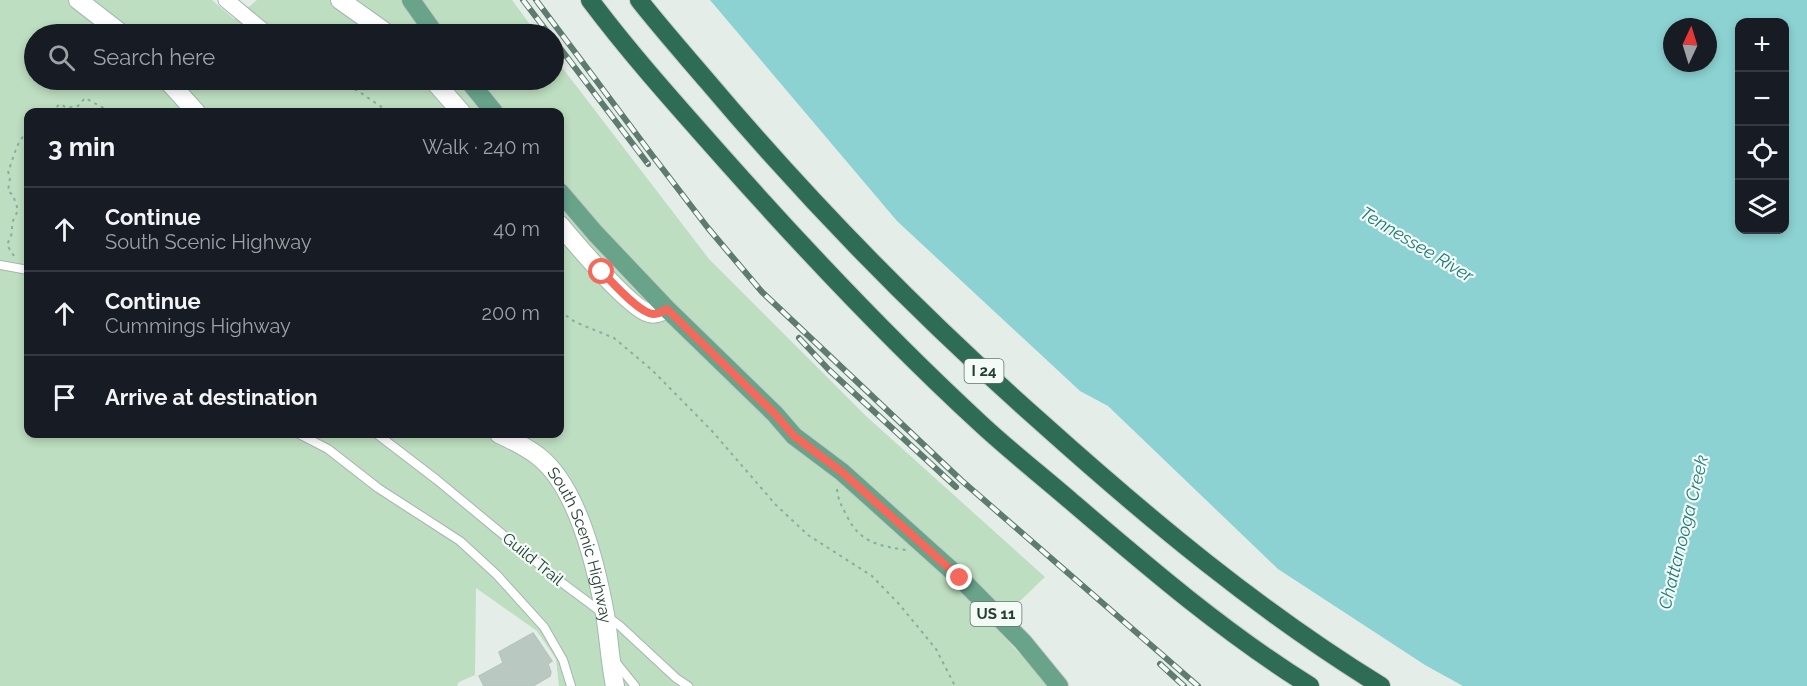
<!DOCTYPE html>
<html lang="en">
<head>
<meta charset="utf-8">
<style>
	body { margin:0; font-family:Raleway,sans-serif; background:#20242c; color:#f1f3f6 }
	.controls { position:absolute; right:18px; top:18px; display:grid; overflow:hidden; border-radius:12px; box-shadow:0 3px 9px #0003 }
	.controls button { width:54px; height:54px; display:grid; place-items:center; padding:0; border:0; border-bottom:2px solid #363941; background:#171b24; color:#f1f3f6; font:30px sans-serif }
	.compass { position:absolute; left:1663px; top:18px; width:54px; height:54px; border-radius:50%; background:#171b24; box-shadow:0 3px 9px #0003; rotate:4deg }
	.stop { position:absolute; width:18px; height:18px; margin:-14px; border:4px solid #f3695c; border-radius:50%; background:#fff }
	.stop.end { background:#f3695c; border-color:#fff; box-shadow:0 2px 6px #0008 }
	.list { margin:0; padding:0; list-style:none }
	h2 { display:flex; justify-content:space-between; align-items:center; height:78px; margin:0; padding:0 24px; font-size:26px }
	h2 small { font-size:20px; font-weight:400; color:#9ea1a6 }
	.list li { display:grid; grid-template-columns:39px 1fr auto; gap:18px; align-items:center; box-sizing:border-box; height:84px; padding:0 24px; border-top:2px solid #363941 }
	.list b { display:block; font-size:22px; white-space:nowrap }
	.list p { margin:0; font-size:20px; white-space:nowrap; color:#9ea1a6 }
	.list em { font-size:20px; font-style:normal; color:#9ea1a6 }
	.icon { flex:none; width:33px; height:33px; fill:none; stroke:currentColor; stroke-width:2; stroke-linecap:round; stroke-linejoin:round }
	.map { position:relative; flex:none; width:1807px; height:686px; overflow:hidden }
	.search { position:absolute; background:#171b24; box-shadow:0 3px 9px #0003; left:24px; top:24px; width:540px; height:66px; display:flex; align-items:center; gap:15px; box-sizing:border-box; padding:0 21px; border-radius:33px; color:#9ea1a6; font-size:22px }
	.panel { position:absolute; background:#171b24; box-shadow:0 3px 9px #0003; left:24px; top:108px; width:540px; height:330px; border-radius:12px }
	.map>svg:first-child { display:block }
</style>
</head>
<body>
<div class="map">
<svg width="1807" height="686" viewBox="0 0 1807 686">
	<rect width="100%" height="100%" fill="#e4ede7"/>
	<!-- green -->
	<path fill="#bddec0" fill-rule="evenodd" d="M0 0H212L234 19 257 0H512L537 34H34V80H554V57L709 259 866 416 1045 577 994 626 1049 686H559L556 659 537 631 476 588 475 675 459 682 457 686H0ZM28 112H560V434H28Z"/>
	<!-- water -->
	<path fill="#8cd2d2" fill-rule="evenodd" d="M710 0H1807V686H1463L1425 665 1278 569 1108 406 1080 391 897 221ZM1740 22H1784V230H1740ZM1672 27H1708V63H1672Z"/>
	<!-- building -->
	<path fill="#b9c8c0" stroke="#b6c7bd" stroke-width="1.5" d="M533 633 552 661 548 664 551 672 550 676 533 686H484L479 676 503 663 499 652Z"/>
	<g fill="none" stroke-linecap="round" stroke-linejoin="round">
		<!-- lane casing -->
		<g stroke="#a6b5ad" stroke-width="10">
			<path id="lane" d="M0 265 28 270
				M299 434 328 449 378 488 460 541 497 575 544 627 563 660 571 686
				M377 434 437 480 553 576 620 626 676 678 688 686
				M614 660 635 686"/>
		</g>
		<!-- street casing -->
		<g stroke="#a6b5ad" stroke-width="17">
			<path id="street" d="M226 0 267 34"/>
		</g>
		<!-- secondary casing -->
		<g stroke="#a2b9ad" stroke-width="20">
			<g id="secondary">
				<path d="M78 0 122 34"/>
				<path d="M340 0 388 34"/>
				<path d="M167 80 196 112"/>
				<path d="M433 80 461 112"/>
				<path d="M560 225C575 243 630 308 649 313 655 315 661 312 667 309"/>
				<path id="s1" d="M499 434C512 440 526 447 538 456 578 487 596 566 605 614 609 638 610 662 615 686"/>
			</g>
		</g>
		<!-- primary casing -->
		<g stroke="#c1c9c6" stroke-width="20">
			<path id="primary" d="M411 0 435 34
				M468 80 494 112
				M560 192 595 233 667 309 775 414 794 436 842 472 960 578 1023 642 1059 686"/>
		</g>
		<!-- highway casing -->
		<g stroke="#c1c9c6" stroke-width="20">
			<path id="highway" d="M590 0C632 56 680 109 726 161 807 252 891 341 981 424 1010 451 1042 476 1072 502 1148 567 1225 633 1310 686
				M639 0C661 28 685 55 708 82 811 204 923 318 1043 424 1149 519 1259 611 1381 686"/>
		</g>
		<!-- path -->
		<path stroke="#84b19c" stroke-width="2" stroke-dasharray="3 4.5" stroke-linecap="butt" d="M334 80 358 91 389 112
			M51 112 60 104 67 108 78 106 85 98 111 112
			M14 256 7 245 12 233V223L18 210 13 195 8 191 10 178 8 171C14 159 16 140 28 132
			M560 311 575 322 614 338 652 370 712 431 776 505 808 535 872 576 899 604 936 649 955 686
			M837 489C838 500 842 507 847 516 859 542 879 546 906 550"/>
		<!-- lane -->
		<use href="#lane" stroke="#fff" stroke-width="8"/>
		<!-- street -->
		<use href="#street" stroke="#fff" stroke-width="15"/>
		<!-- secondary -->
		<use href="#secondary" stroke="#fff" stroke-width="18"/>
		<!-- primary -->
		<use href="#primary" stroke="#68a38a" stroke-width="18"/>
		<!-- highway -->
		<use href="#highway" stroke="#2e6c55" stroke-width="18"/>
		<!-- rail casing -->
		<g stroke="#5d7b6e" stroke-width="6">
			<path id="rail" d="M523 0 549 34
				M536 0 652 155 708 228 762 292 961 480 1198 686
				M554 40 648 164
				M799 338 829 370 956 487
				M1160 664 1184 686"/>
		</g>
		<!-- rail -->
		<use href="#rail" stroke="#f4faf6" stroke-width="4" stroke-dasharray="11" stroke-linecap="butt"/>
	</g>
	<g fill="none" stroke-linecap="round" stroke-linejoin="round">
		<!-- route -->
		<path stroke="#f3695c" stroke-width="8" d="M602 272C613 283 639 313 653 314 658 314 662 312 667 309L775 414 794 436 842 472 960 578"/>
	</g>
	<g text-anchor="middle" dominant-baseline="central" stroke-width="4.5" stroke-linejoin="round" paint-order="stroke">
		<!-- shield labels -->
		<g fill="#f4faf6" stroke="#62776e" stroke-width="1.5">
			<rect x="964.5" y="359" width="39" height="24" rx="4.5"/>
			<rect x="970.5" y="602" width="51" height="24" rx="4.5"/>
		</g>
		<g font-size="15" font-weight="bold" fill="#233f33">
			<text x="984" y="371">I 24</text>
			<text x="996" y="614">US 11</text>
		</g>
		<!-- street labels -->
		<g font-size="16" fill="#233f33" stroke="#f4faf6">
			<text stroke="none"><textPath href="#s1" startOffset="146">South Scenic Highway</textPath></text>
			<text transform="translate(533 559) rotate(39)">Guild Trail</text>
		</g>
		<!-- water labels -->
		<g font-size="18" font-style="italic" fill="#1c7c7c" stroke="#f4faf6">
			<text transform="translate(1417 244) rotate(31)">Tennessee River</text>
			<text transform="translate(1683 532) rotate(-76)">Chattanooga Creek</text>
		</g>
	</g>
</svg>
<div class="controls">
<button>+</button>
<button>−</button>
<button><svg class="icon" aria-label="locate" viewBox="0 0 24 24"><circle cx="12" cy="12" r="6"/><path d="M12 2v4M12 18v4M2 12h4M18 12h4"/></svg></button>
<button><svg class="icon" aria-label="layers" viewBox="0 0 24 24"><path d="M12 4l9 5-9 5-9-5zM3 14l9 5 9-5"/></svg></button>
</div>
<svg class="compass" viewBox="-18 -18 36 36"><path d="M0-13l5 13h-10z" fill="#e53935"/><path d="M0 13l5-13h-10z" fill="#9ea1a6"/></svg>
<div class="stop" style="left:602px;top:272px"></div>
<div class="stop end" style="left:960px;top:578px"></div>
<div class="search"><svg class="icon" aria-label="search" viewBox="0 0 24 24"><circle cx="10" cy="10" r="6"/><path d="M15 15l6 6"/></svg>Search here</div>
<section class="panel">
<h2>3 min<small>Walk · 240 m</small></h2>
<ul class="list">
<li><svg class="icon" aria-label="ahead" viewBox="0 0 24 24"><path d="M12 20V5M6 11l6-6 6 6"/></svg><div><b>Continue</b><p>South Scenic Highway</p></div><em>40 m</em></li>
<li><svg class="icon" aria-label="ahead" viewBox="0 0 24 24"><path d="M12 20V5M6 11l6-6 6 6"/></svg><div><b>Continue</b><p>Cummings Highway</p></div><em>200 m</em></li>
<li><svg class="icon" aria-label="arrive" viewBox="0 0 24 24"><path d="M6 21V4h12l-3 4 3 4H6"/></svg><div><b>Arrive at destination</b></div></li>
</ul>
</section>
</div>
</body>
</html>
